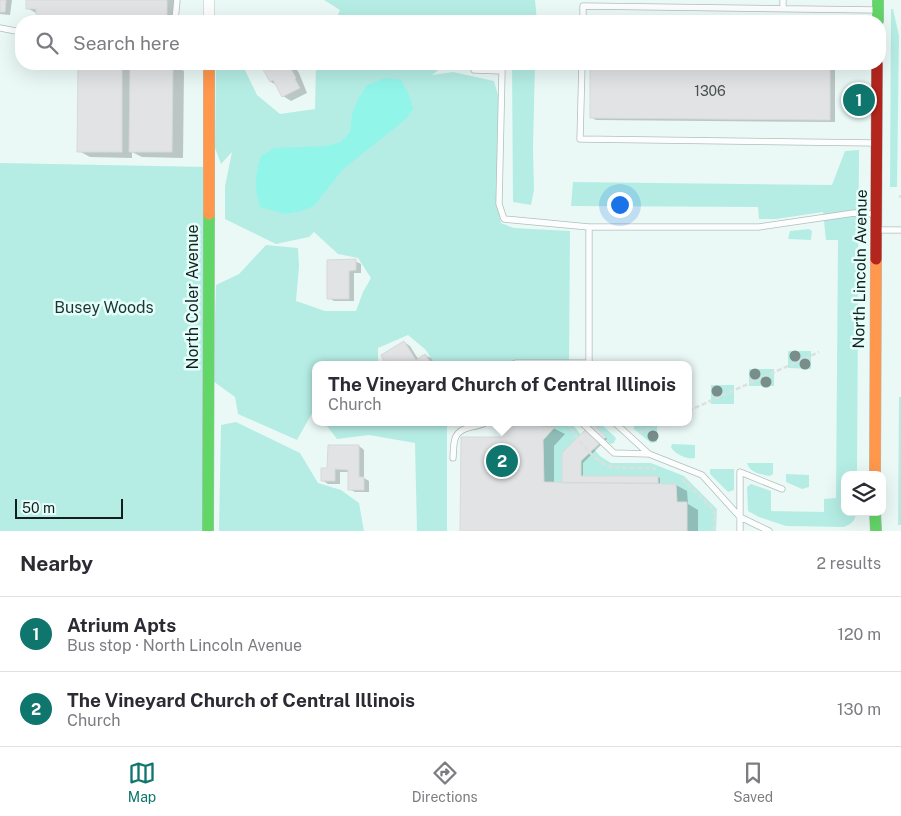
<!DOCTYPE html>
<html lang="en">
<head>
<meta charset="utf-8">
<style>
	body { margin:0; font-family:"Public Sans",sans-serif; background:#f2f2f3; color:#2b2b33 }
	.controls { position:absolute; right:15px; bottom:15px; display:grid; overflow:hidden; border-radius:10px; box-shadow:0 5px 20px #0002 }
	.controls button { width:45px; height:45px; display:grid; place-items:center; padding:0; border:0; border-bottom:1px solid #e1e1e2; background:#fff; color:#2b2b33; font:25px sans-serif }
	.scale { position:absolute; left:15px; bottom:12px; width:108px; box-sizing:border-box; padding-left:5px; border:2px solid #141e1d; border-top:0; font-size:14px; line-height:18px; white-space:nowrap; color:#141e1d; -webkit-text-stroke:4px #e4fffa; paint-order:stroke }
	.you { position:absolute; left:619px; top:204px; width:18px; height:18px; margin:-12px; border:4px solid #fff; border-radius:50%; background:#1a73e8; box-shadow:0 0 0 8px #1a73e833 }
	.badge { display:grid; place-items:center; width:32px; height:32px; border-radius:50%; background:#0f766e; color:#fff; font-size:16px; font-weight:700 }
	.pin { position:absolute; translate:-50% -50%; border:2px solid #fff; box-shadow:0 1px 5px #0006 }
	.popup { position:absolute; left:312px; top:361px; width:380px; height:65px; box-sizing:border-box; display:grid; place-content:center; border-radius:10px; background:#fff; filter:drop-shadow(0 1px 4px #0005); font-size:16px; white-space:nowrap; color:#7c7c81 }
	.popup b { font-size:19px; color:#2b2b33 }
	.popup::after { content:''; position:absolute; left:50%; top:100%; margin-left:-10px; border:10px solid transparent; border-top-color:#fff }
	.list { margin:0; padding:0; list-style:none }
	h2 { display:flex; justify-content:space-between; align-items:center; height:65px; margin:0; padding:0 20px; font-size:21px }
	h2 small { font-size:16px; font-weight:400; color:#7c7c81 }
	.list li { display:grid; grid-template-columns:32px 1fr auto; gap:15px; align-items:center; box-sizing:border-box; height:75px; padding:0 20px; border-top:1px solid #e1e1e2 }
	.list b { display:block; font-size:19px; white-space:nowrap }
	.list p { margin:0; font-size:16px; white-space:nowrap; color:#7c7c81 }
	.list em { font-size:16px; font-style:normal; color:#7c7c81 }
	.icon { flex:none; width:28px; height:28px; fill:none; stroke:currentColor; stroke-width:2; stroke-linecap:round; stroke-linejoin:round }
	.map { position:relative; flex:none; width:901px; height:531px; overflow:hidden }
	.search { position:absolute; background:#fff; box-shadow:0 5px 20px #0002; left:15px; right:15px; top:15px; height:55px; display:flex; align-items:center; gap:12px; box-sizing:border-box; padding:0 18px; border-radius:20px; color:#7c7c81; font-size:19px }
	.sheet { height:215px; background:#fff }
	nav { display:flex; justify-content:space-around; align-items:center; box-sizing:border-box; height:70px; border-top:1px solid #e1e1e2; background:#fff; font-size:14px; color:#7c7c81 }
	nav a { display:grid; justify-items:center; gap:2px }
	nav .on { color:#0f766e }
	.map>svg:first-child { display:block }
</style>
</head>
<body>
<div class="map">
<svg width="901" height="531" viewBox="0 0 901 531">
	<rect width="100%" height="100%" fill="#eaf9f6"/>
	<!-- green -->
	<path fill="#b5ede5" d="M324 0H535L537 21H509L508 16 451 21H335L340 10Z
		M891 9H893L899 36 897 187H890Z
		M216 64H242L257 95 280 114 315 109 316 64H441V68L432 75 453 72 494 81 498 95 497 206 501 223 514 228 570 231 569 365H435L426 350 408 335 378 348V361L338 365H316V406L297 440 238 414 235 397 213 381 216 285 239 274 266 245 298 248 299 267 296 301 325 311H356L363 292 371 278 358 258 338 254 314 232 309 237 276 244 225 219V186L232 152 221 164 215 148Z
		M512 64H535L533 148 534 190 531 205 513 202Z
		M859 150 857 475H845V512H856C856 521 851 524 844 527L786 526 759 517 748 511 747 487 751 484 771 491V511L824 512V499L836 498 838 240H826L823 212 776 219H759L758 207 571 206 573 182 832 185 845 151Z
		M0 163 209 167 208 531H0Z
		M809 229 812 231 811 240 788 239 790 231Z
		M788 351H811V369L788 368Z
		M749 369H774V386H749Z
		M711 385H734V404H711Z
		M899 397H901V525H898Z
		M236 422 300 453 318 483 341 490 359 503 364 531H219L221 425Z
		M330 422H447V531H417L415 443 369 435 337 439 327 426Z
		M551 422H570L600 456 611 463H651L684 476 717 509 716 531H687V503L677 502 676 484 544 482 543 440 554 427 542 426Z
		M587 422H599L616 438 614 443 610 444Z
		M634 422H657V442L651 443 634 429Z
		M672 444 695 445V458C688 460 674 454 671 447Z
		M747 463H773V474L770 476C760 474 750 473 747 463Z
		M710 469H734V490L728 492 710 474Z
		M786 474 809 475V487L802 489 786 482Z"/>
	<!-- water -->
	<path fill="#92f5ea" d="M385 78 401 80 409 95 413 109 407 118 342 170 314 206 298 212 285 214 260 207C254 189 255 173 261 156L274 148 326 146 341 142 350 132 352 114 358 99 367 85Z"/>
	<!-- shadow -->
	<path fill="#0003" d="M0 0H12L10 15 0 14Z
		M27 0H178V21H43L38 18V14L27 8Z
		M88 64H119L131 71 138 64H171L184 71 183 158 142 157 132 152V158L90 157 79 151Z
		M261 64H293L299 73 307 93 291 101 283 96 278 86 271 82Z
		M591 64H835V122L596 120 591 117Z
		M355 261 361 264V273H354V301H334L329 298Z
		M404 342 410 346 418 359 425 355 431 358 435 365H388Z
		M504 422H553V428L565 434 554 446V484H567L595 426 607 439 583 463V477H658L660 478V485H676L687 491 688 504 698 510V531H462L504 439Z
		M359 446 364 450V478L369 481V492H355L349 489 350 472H340V484H328L322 480 329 469Z"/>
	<!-- building -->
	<path fill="#e2e3e5" stroke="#d7d9d9" d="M0 0H6L5 12H0Z
		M26 0H167V21L36 19V9H26Z
		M78 64 122 65V152H77Z
		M130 64H173L172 152H129Z
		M260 64H288L296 78 295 79 300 88 282 97 273 80 270 82Z
		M590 64H830V120L590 118Z
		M356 259V270L349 271V299H327V260Z
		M404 341 416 360 425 354 432 365H386L381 355Z
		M503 422H542V426L555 427 543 440 544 482 676 484 677 502H687V531H460L461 437H503Z
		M592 423 606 437 581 461V476H658V483H562V453Z
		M328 445H359V477H364V490H348V470L335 469V481H321V468H327Z"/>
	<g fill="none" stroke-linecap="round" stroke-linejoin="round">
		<!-- lane casing -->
		<g stroke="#b2bebc" stroke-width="7">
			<path id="lane" d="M783 9V0
				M175 21 177 0
				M583 21V6L876 10
				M0 28 21 32
				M582 64 580 139 875 143
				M474 70 502 71 499 204 504 219 589 227
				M879 230H901
				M512 365 516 363H589
				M589 365V227H759L854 213 875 214
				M581 422 614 453 649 454
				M614 422 649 454 702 475 740 517 769 531
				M453 458C454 442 452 431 471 427 477 426 482 425 487 422
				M740 531V472L782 489"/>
		</g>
		<!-- street casing -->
		<g stroke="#b2bebc" stroke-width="12">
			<path id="street" d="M209 21V0"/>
		</g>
		<!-- fast casing -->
		<g stroke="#b2bebc" stroke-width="12">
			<path id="fast" d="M878 0V21
				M875 512 876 531
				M208 531 209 214"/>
		</g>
		<!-- slow casing -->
		<g stroke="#b2bebc" stroke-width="12">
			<path id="slow" d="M209 214V64
				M875 475 876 259"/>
		</g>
		<!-- jam casing -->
		<g stroke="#b2bebc" stroke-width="12">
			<path id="jam" d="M876 259 877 64"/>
		</g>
		<!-- path -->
		<path stroke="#dce0df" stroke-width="2.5" stroke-dasharray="5 2.5" stroke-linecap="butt" d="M899 196 901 197
			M688 411 819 352
			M568 422C573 435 594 461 608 466 623 470 640 466 656 469
			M639 433 662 422
			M682 479 715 511 714 531"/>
		<!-- lane -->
		<use href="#lane" stroke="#fcfefe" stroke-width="5.5"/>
		<!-- street -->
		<use href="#street" stroke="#fcfefe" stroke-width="11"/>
		<!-- fast -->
		<use href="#fast" stroke="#63d668" stroke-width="11"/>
		<!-- slow -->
		<use href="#slow" stroke="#ff974d" stroke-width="11"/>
		<!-- jam -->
		<use href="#jam" stroke="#b3261e" stroke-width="11"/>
	</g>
	<!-- trees -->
	<g fill="#798d8a">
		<circle cx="795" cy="356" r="5.5"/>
		<circle cx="805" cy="364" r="5.5"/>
		<circle cx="755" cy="374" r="5.5"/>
		<circle cx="766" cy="382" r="5.5"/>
		<circle cx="717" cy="391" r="5.5"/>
		<circle cx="653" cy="436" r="5.5"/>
	</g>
	<g text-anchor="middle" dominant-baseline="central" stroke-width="5" stroke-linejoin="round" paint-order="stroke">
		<!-- number labels -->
		<g font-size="14" fill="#4a5151">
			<text x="710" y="91">1306</text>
		</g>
		<!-- street labels -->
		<g font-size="16" fill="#141e1d" stroke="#e4fffa">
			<text transform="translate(860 269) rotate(-89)">North Lincoln Avenue</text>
			<text transform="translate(192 297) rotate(-90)">North Coler Avenue</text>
		</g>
		<!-- park labels -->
		<g font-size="16" fill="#1d3532" stroke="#e4fffa">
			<text x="104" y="307">Busey Woods</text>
		</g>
	</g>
</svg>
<div class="controls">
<button><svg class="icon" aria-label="layers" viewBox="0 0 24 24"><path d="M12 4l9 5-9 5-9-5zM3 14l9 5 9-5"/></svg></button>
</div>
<div class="scale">50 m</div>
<div class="you"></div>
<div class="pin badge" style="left:859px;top:100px">1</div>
<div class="pin badge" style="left:502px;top:461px">2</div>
<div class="popup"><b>The Vineyard Church of Central Illinois</b>Church</div>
<div class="search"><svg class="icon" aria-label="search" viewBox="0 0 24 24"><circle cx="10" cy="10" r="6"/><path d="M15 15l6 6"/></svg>Search here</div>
</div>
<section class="sheet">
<h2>Nearby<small>2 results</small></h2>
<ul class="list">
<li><span class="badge">1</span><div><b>Atrium Apts</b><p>Bus stop · North Lincoln Avenue</p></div><em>120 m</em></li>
<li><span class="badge">2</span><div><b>The Vineyard Church of Central Illinois</b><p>Church</p></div><em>130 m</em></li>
</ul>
</section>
<nav>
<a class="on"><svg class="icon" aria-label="map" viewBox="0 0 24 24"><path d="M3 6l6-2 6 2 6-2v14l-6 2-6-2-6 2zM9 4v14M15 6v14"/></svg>Map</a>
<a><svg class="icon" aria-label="directions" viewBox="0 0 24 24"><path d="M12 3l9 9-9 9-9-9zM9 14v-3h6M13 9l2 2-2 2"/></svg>Directions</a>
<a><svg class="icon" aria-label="saved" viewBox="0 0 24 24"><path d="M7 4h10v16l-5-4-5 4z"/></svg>Saved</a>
</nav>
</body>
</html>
